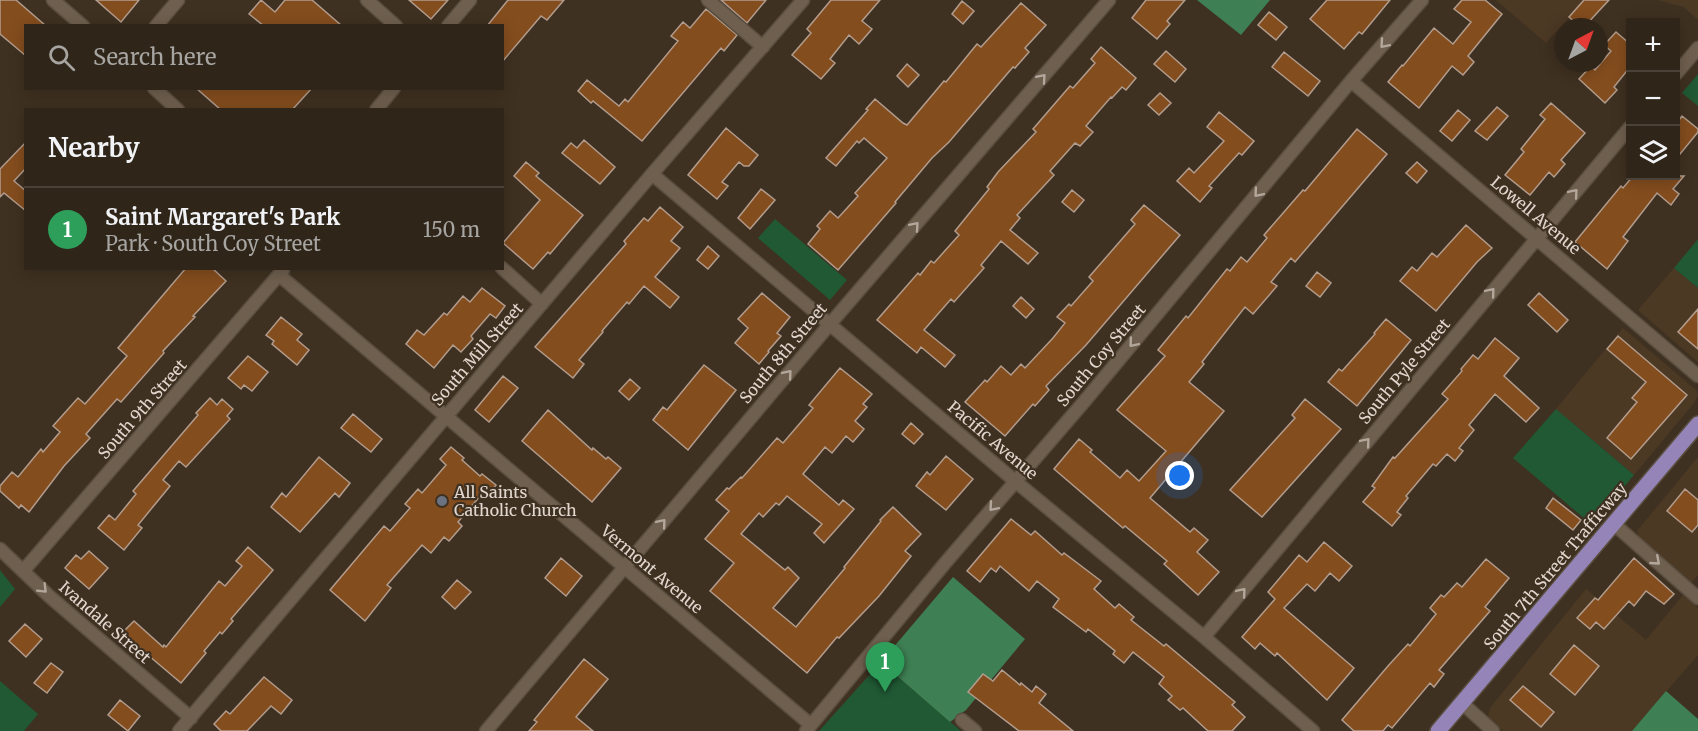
<!DOCTYPE html>
<html lang="en">
<head>
<meta charset="utf-8">
<style>
	body { margin:0; font-family:Merriweather,serif; background:#372d22; color:#f1f3f6 }
	.controls { position:absolute; right:18px; top:18px; display:grid; overflow:hidden; border-radius:0px; box-shadow:0 3px 15px #0003 }
	.controls button { width:54px; height:54px; display:grid; place-items:center; padding:0; border:0; border-bottom:2px solid #4a4238; background:#2f2519; color:#f1f3f6; font:30px sans-serif }
	.compass { position:absolute; left:1554px; top:18px; width:54px; height:54px; border-radius:50%; background:#2f2519; box-shadow:0 3px 15px #0003; rotate:41deg }
	.you { position:absolute; left:1180px; top:476px; width:21px; height:21px; margin:-15px; border:4px solid #fff; border-radius:50%; background:#1a73e8; box-shadow:0 0 0 9px #1a73e833 }
	.badge { display:grid; place-items:center; width:39px; height:39px; border-radius:50%; background:#d6ab8b; color:#fff; font-size:20px; font-weight:700 }
	.pin { position:absolute; translate:-50% -50px; filter:drop-shadow(0 2px 3px #0008) }
	.pin::after { content:''; position:absolute; top:32px; width:21px; height:18px; background:inherit; clip-path:polygon(0 0,100% 0,50% 100%) }
	.list { margin:0; padding:0; list-style:none }
	h2 { display:flex; justify-content:space-between; align-items:center; height:78px; margin:0; padding:0 24px; font-size:26px }
	h2 small { font-size:20px; font-weight:400; color:#a7a5a2 }
	.list li { display:grid; grid-template-columns:39px 1fr auto; gap:18px; align-items:center; box-sizing:border-box; height:84px; padding:0 24px; border-top:2px solid #4a4238 }
	.list b { display:block; font-size:22px; white-space:nowrap }
	.list p { margin:0; font-size:20px; white-space:nowrap; color:#a7a5a2 }
	.list em { font-size:20px; font-style:normal; color:#a7a5a2 }
	.icon { flex:none; width:33px; height:33px; fill:none; stroke:currentColor; stroke-width:2; stroke-linecap:round; stroke-linejoin:round }
	.map { position:relative; flex:none; width:1698px; height:731px; overflow:hidden }
	.search { position:absolute; background:#2f2519; box-shadow:0 3px 15px #0003; left:24px; top:24px; width:480px; height:66px; display:flex; align-items:center; gap:15px; box-sizing:border-box; padding:0 21px; border-radius:0px; color:#a7a5a2; font-size:22px }
	.panel { position:absolute; background:#2f2519; box-shadow:0 3px 15px #0003; left:24px; top:108px; width:480px; height:162px; border-radius:0px }
	.map>svg:first-child { display:block }
</style>
</head>
<body>
<div class="map">
<svg width="1698" height="731" viewBox="0 0 1698 731">
	<rect width="100%" height="100%" fill="#3f3121"/>
	<!-- built -->
	<path fill="#4c3924" d="M1496 0H1585L1546 43Z
		M1658 0H1698V20L1684 7Z
		M1674 268 1698 288V362L1638 310Z
		M1623 328 1697 391 1698 395 1694 403 1634 475 1556 409Z
		M1698 457V575L1691 583 1640 539 1637 531Z
		M1586 589 1646 640 1683 595 1698 608V655L1632 731H1503L1488 717 1490 708Z"/>
	<!-- green -->
	<path fill="#205934" d="M1698 74V106L1682 93Z
		M775 219 847 280 830 300 758 238Z
		M1698 239V288L1674 268Z
		M1556 409 1634 475 1592 525 1513 458Z
		M0 570 15 589 0 607Z
		M881 662 961 731H819Z
		M0 681 38 714 24 731H0Z"/>
	<!-- forest -->
	<path fill="#3e7f53" d="M1197 0H1270L1241 35Z
		M953 577 1025 639 966 710 950 722 881 662Z
		M1666 691 1698 719V731H1632Z"/>
	<!-- building -->
	<path fill="#844d1e" stroke="#b29c8d" stroke-width="1.5" d="M0 0H16L46 26H26V56L0 34Z
		M96 0H139L121 22Z
		M261 0 275 12 285 0H312L342 26H264L249 14Z
		M409 0H448L431 19Z
		M508 0H564L547 20 541 16 502 62V26H487Z
		M721 0H766L747 23Z
		M831 0H880L862 21 872 29 859 44 849 35 830 59 835 63 821 79 792 55 811 33 807 29Z
		M1146 0H1185L1167 21 1170 24 1157 39 1132 18Z
		M1327 0H1390L1362 34 1359 32 1344 49 1310 19Z
		M1462 0H1485L1502 14 1468 56 1474 62 1463 75 1452 66 1419 108 1388 82 1402 65 1403 66 1434 28 1453 44 1471 22 1454 9Z
		M1584 0H1609L1584 27H1580L1569 17Z
		M962 1 974 11 963 24 952 14Z
		M1021 3 1046 25 1025 48 1029 52 1015 68 1013 67 949 142 932 158 895 202 896 203 838 270 808 244 820 229 817 226 830 211 838 218 858 196 855 193 887 158 864 138 859 143 857 141 836 166 826 158 868 110 866 109 875 99 903 123 907 125 944 81 946 82 977 44 981 47Z
		M706 9 737 35 724 51 721 48 642 141 593 101 591 103 578 91 587 80 619 106 625 99 628 102 678 41 671 36 683 22 690 28Z
		M1269 12 1287 27 1276 40 1258 25Z
		M1616 32 1630 44V67L1614 87 1617 90 1605 103 1579 79 1591 66 1595 70 1611 51 1604 45Z
		M1101 47 1136 78 1126 90 1122 87 1112 98 1111 97 1086 126 1093 132 1080 146 1075 143 1050 171 1054 175 1017 215 1020 218 1010 230 1038 253 1028 264 1001 241 981 265 984 268 954 302 951 299 924 330 955 355 945 367 921 347 917 353 877 320 918 273 920 275 931 261 934 263 959 235 955 231 989 189 987 187 998 172 1036 132 1033 129 1070 86 1073 88 1095 63 1091 59Z
		M1166 51 1186 69 1175 82 1154 64Z
		M1284 52 1320 81 1308 96 1272 67Z
		M907 64 919 75 908 87 897 76Z
		M196 88H312L292 110H221Z
		M1160 93 1171 103 1159 115 1148 105Z
		M1551 103 1585 133 1561 160 1565 164 1554 177 1549 172 1530 195 1505 175 1524 152 1521 149 1545 119 1540 115Z
		M1497 107 1508 116 1487 140 1475 131Z
		M1458 110 1470 120 1452 141 1440 131Z
		M1219 112 1254 141 1242 155 1239 153 1209 186 1212 188 1200 202 1177 181 1189 168 1194 173 1224 141 1207 127Z
		M1682 116 1698 129V132L1676 159V124Z
		M726 128 758 155 749 166H744L739 162 722 182 728 186 717 199 688 175Z
		M1357 129 1387 154 1295 262 1291 258 1271 282 1277 286 1253 314 1245 307 1202 362 1204 364 1189 382 1224 411 1150 498 1190 532 1194 528 1208 540 1197 552 1219 572 1198 595 1164 564 1167 561 1125 526 1123 528 1054 469 1079 439 1092 450 1090 452 1120 478 1127 470 1139 481 1166 451 1117 410 1165 356 1158 350 1186 316 1188 318 1227 269 1230 271 1241 257 1247 262 1267 238 1264 235 1303 190 1305 191Z
		M584 140 615 167 600 184 562 153 571 143 577 148Z
		M26 142V168L14 181 26 191V211L4 193 0 197V169Z
		M526 162 539 173 536 176 583 215 550 254 548 252 533 269 503 243 540 200 514 176Z
		M1417 162 1427 171 1417 183 1406 173Z
		M1633 176H1684L1673 189 1679 194 1671 205 1657 193 1623 237 1628 241 1607 269 1575 242 1621 186 1623 188Z
		M761 189 775 200 750 229 738 218Z
		M1072 190 1084 200 1074 212 1062 202Z
		M1144 205 1180 235 1086 345 1046 386 1049 390 1035 406 1033 404 1005 436 965 402 985 380 987 382 1001 366 1011 375 1021 364 1025 368 1053 338 1065 323 1057 317 1069 304 1071 306 1093 281 1089 277 1135 224 1131 220Z
		M660 207 683 227 671 241 680 248 655 277 679 297 670 308 644 286 629 304 627 302 602 331 603 332 579 360 584 364 573 378 535 347 626 244 624 241 644 218 648 221Z
		M1466 225 1492 248 1477 262 1436 311 1400 281 1412 267 1417 271 1432 253 1437 257Z
		M708 246 719 256 708 269 697 260Z
		M186 268H212L226 281 193 316 195 317 163 351 164 353 121 402 117 399 86 434 90 438 64 466 29 512 21 505 19 508 0 491V486L12 472 18 477 41 449 43 452 60 432 53 426 78 398 85 404 127 356 118 348Z
		M1317 272 1331 283 1320 297 1306 286Z
		M482 288 505 306 496 318 490 314 471 336 473 339 461 352 453 345 434 368 406 344 417 330 424 335 444 313 447 315 463 296 470 302Z
		M762 293 790 317 777 333 781 336 768 351 769 352 759 364 735 343 748 328 738 319Z
		M1539 293 1568 320 1557 332 1528 305Z
		M1021 297 1034 309 1026 318 1013 306Z
		M1698 309V349L1678 332Z
		M281 317 302 334 297 340 309 350 297 365 272 344 274 341 266 335Z
		M1386 319 1411 340 1357 406 1328 382 1339 369 1342 371 1375 334 1374 333Z
		M1618 336 1687 395 1631 459 1607 438 1637 402 1632 398 1646 382 1607 349Z
		M1495 338 1519 358 1504 376 1539 408 1526 422 1495 394 1469 425 1474 430 1459 448 1463 451 1455 461 1447 454 1436 466 1433 464 1406 496 1408 498 1397 512 1401 515 1392 526 1363 502 1375 488 1372 486 1393 457 1395 458 1448 399 1442 394 1462 371 1461 369 1473 355 1478 359Z
		M248 356 268 372 252 391 244 385 241 389 228 378Z
		M704 365 736 390 688 450 653 420 663 407 667 410Z
		M840 368 872 394 863 404 867 407 855 421 864 429 853 442 846 436 832 453 825 447 803 474 839 505 843 500 854 509 824 543 814 533 822 524 787 496 779 505 776 503 763 517 759 513 741 534 785 570 788 567 799 578 773 608 796 627 845 568 844 567 881 521 880 520 893 507 921 534 905 551 911 556 879 596 839 638 837 637 807 673 710 591 734 563 705 539 729 511 716 500 727 488 729 489 741 477 742 478 777 438 783 443 813 408 809 405Z
		M503 376 518 388 489 422 475 410Z
		M630 379 640 388 629 400 619 391Z
		M210 398 217 405 222 399 233 409 227 416 230 419 186 467 179 461 163 480 170 486 138 525 142 528 124 550 98 528 109 515 115 520 136 494 133 491 198 415 196 413Z
		M1305 399 1341 429 1262 517 1230 490 1295 418 1292 415Z
		M548 410 592 450 593 448 606 459 608 457 621 468 592 502 522 441Z
		M353 414 382 439 371 452 341 428Z
		M911 423 923 434 914 444 902 434Z
		M451 447 464 458 462 460 480 476 482 474 496 485 485 498 481 495 458 522 462 526 449 541 444 537 431 553 422 545 387 585 391 588 365 621 330 590 384 526 390 531 410 508 405 504 418 489 422 493 446 465 440 459Z
		M946 456 973 479 946 510 916 486 927 472 930 475Z
		M319 457 350 483 339 497 335 493 300 532 271 507 282 493 286 497Z
		M1685 489 1698 500V525L1692 532 1667 511Z
		M1553 498 1581 520 1573 530 1546 508Z
		M1011 519 1031 535 1035 531 1062 555 1064 553 1101 581 1094 589 1115 608 1119 604 1134 617 1131 620 1164 646 1166 644 1235 702 1232 705 1245 717 1232 731H1208L1183 708 1180 710 1168 700 1172 696 1159 684 1164 677 1133 652 1124 663 1113 654 1115 651 1088 629 1086 632 1053 607 1059 599 1037 581 1029 591 1000 566 996 572 991 568 980 582 967 571Z
		M1324 542 1352 566 1339 581 1330 573 1315 591 1307 584 1284 608 1354 668 1327 700 1277 653 1275 656 1260 643 1255 649 1242 637 1275 599 1268 592 1299 555 1307 562Z
		M248 547 273 570 231 619 233 621 222 634 220 632 204 651 206 653 181 683 122 633 134 621 163 647 164 645 166 647 219 581 225 586 242 566 236 561Z
		M89 551 108 568 89 589 65 568 76 555 81 559Z
		M561 558 582 576 566 596 545 578Z
		M1634 558 1674 594 1664 604 1646 591 1634 606 1629 601 1604 629 1596 622 1590 629 1577 618 1595 598 1598 600Z
		M1486 559 1509 578 1485 607 1490 611 1439 670 1444 674 1434 687 1430 683 1392 728 1388 725 1383 731H1354L1342 720 1388 666 1408 644 1410 646 1436 614 1430 608 1441 595 1444 597 1457 583 1462 587Z
		M457 580 471 592 455 609 442 597Z
		M25 624 42 639 26 657 9 641Z
		M1574 645 1599 666 1575 695 1550 674Z
		M584 659 608 679 576 717 593 731H529L537 722 534 720Z
		M51 663 63 672 47 693 34 683Z
		M1002 670 1020 685 1021 683 1032 692 1036 686 1046 694 1039 703 1073 731H1019L968 692 983 674 993 681Z
		M264 677 292 700 281 714 271 706 247 731H221L214 724 226 711 230 714Z
		M1523 686 1554 712 1541 727 1510 700Z
		M120 700 140 716 128 731 108 715Z"/>
	<g fill="none" stroke-linecap="round" stroke-linejoin="round">
		<!-- street casing -->
		<g stroke="#5a4e40" stroke-width="15">
			<path id="street" d="M53 0 83 26
				M367 0 396 26
				M708 0 763 47
				M156 26 178 0
				M448 26 470 0
				M1676 74 1698 48
				M1351 81 1698 376
				M154 88 178 110
				M376 110 394 88
				M652 174 1015 481 1204 637 1313 731
				M502 268 542 304
				M279 275 811 725
				M1614 524 1698 598
				M0 549 49 596 191 718
				M24 570 283 270
				M1204 637 1630 127
				M1462 703 1493 731
				M962 720 975 731
				M179 731 652 174 803 0
				M486 731 830 324 1109 0
				M806 731 946 562 1083 403 1351 81 1422 0"/>
		</g>
		<!-- primary casing -->
		<g stroke="#5a4e40" stroke-width="18">
			<path id="primary" d="M1438 731 1698 424"/>
		</g>
		<!-- street -->
		<use href="#street" stroke="#6f5f4e" stroke-width="12"/>
		<!-- primary -->
		<use href="#primary" stroke="#9484b7" stroke-width="15"/>
	</g>
	<!-- one-way arrows -->
	<defs><path id="oneway-chevron" d="M-2-3.5L2.5 0L-2 3.5" fill="none" stroke-width="1.6" stroke-linecap="round" stroke-linejoin="round" transform="scale(1.5)"/></defs>
	<g stroke="#b3a79b">
		<use href="#oneway-chevron" transform="translate(1384 44) rotate(131)"/>
		<use href="#oneway-chevron" transform="translate(1042 78) rotate(-49)"/>
		<use href="#oneway-chevron" transform="translate(1258 193) rotate(130)"/>
		<use href="#oneway-chevron" transform="translate(1574 193) rotate(-50)"/>
		<use href="#oneway-chevron" transform="translate(915 226) rotate(-49)"/>
		<use href="#oneway-chevron" transform="translate(1491 292) rotate(-50)"/>
		<use href="#oneway-chevron" transform="translate(1133 343) rotate(130)"/>
		<use href="#oneway-chevron" transform="translate(788 374) rotate(-50)"/>
		<use href="#oneway-chevron" transform="translate(1366 442) rotate(-50)"/>
		<use href="#oneway-chevron" transform="translate(993 507) rotate(131)"/>
		<use href="#oneway-chevron" transform="translate(662 523) rotate(-50)"/>
		<use href="#oneway-chevron" transform="translate(1656 561) rotate(41)"/>
		<use href="#oneway-chevron" transform="translate(43 589) rotate(45)"/>
		<use href="#oneway-chevron" transform="translate(1242 592) rotate(-50)"/>
	</g>
	<!-- markers -->
	<circle fill="#6b7280" stroke="#3f3121" stroke-width="2" cx="442" cy="501" r="6"/>
	<g text-anchor="middle" dominant-baseline="central" stroke-width="4.5" stroke-linejoin="round" paint-order="stroke">
		<!-- street labels -->
		<g font-size="16" fill="#e1d7ce" stroke="#3f3121">
			<text transform="translate(1536 215) rotate(40)">Lowell Avenue</text>
			<text transform="translate(783 353) rotate(-50)">South 8th Street</text>
			<text transform="translate(477 354) rotate(-49)">South Mill Street</text>
			<text transform="translate(1101 355) rotate(-50)">South Coy Street</text>
			<text transform="translate(1404 371) rotate(-50)">South Pyle Street</text>
			<text transform="translate(142 409) rotate(-49)">South 9th Street</text>
			<text transform="translate(993 440) rotate(40)">Pacific Avenue</text>
			<text transform="translate(1555 566) rotate(-50)">South 7th Street Trafficway</text>
			<text transform="translate(652 569) rotate(40)">Vermont Avenue</text>
			<text transform="translate(105 622) rotate(41)">Ivandale Street</text>
		</g>
		<!-- poi labels -->
		<g font-size="16" fill="#e1d7ce" stroke="#3f3121" text-anchor="start">
			<text x="454" y="492">All Saints<tspan x="454" dy="18">Catholic Church</tspan></text>
		</g>
	</g>
</svg>
<div class="controls">
<button>+</button>
<button>−</button>
<button><svg class="icon" aria-label="layers" viewBox="0 0 24 24"><path d="M12 4l9 5-9 5-9-5zM3 14l9 5 9-5"/></svg></button>
</div>
<svg class="compass" viewBox="-18 -18 36 36"><path d="M0-13l5 13h-10z" fill="#e53935"/><path d="M0 13l5-13h-10z" fill="#a7a5a2"/></svg>
<div class="you"></div>
<div class="pin badge" style="left:885px;top:692px;background:#2e9e5b">1</div>
<div class="search"><svg class="icon" aria-label="search" viewBox="0 0 24 24"><circle cx="10" cy="10" r="6"/><path d="M15 15l6 6"/></svg>Search here</div>
<section class="panel">
<h2>Nearby<small></small></h2>
<ul class="list">
<li><span class="badge" style="background:#2e9e5b">1</span><div><b>Saint Margaret's Park</b><p>Park · South Coy Street</p></div><em>150 m</em></li>
</ul>
</section>
</div>
</body>
</html>
